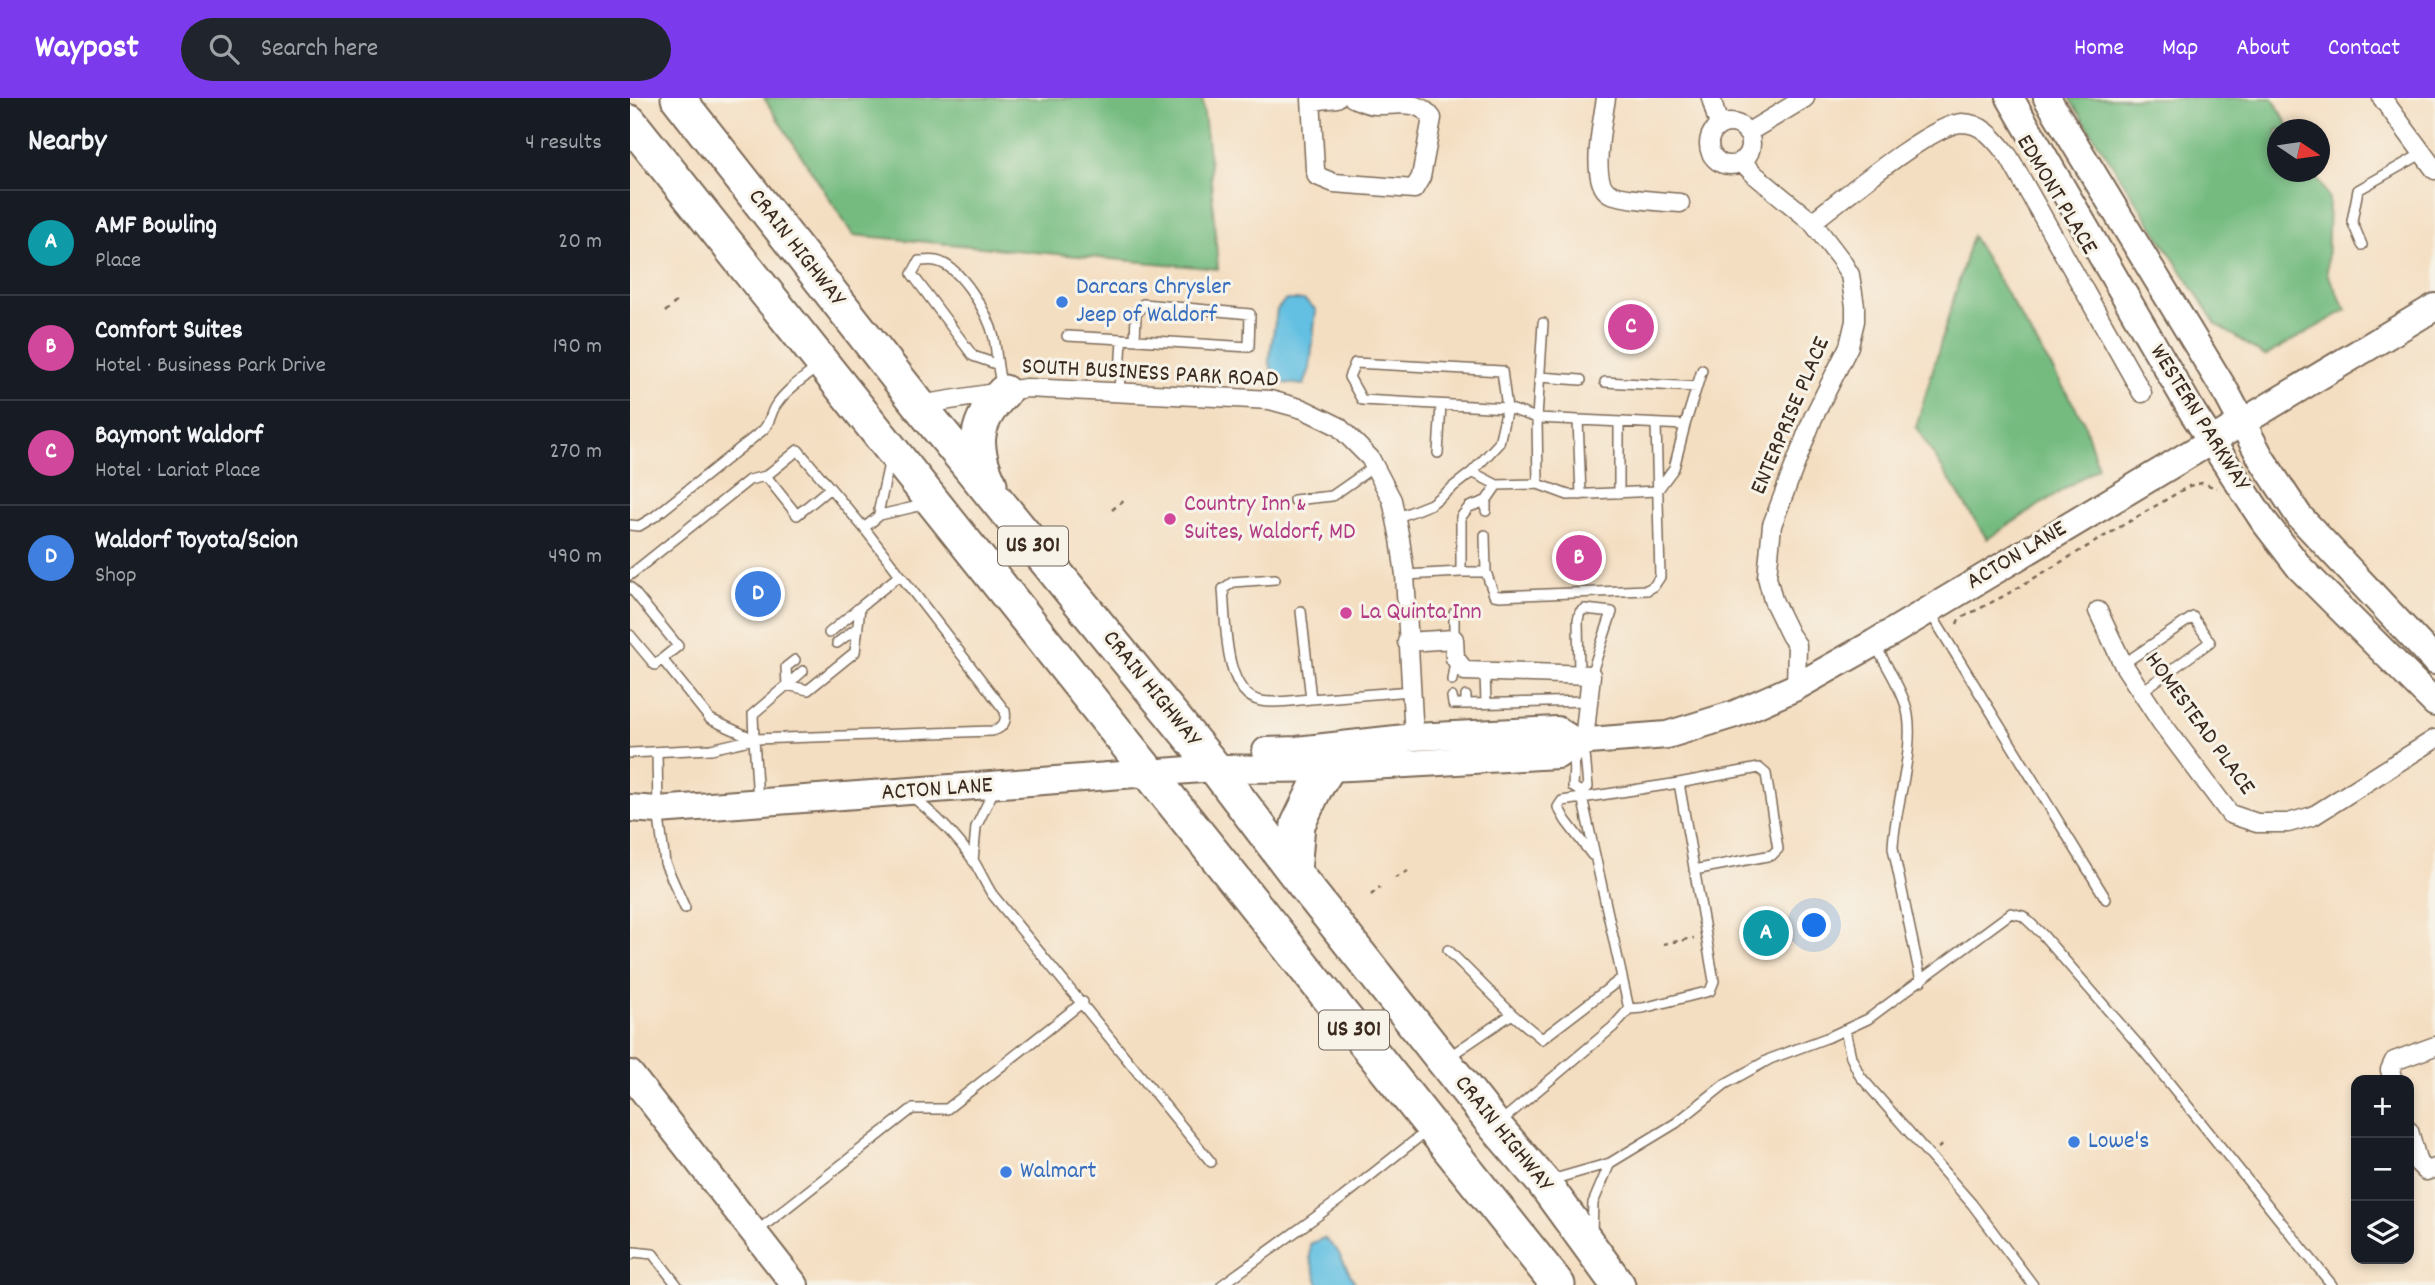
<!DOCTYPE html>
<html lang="en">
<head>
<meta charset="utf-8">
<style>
	body { margin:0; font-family:Dekko,sans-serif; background:#20242c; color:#f1f3f6 }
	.controls { position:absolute; right:21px; bottom:21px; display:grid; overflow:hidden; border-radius:14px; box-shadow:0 4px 10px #0003 }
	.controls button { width:63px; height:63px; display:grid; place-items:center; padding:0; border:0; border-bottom:2px solid #363941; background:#171b24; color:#f1f3f6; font:35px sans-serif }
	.compass { position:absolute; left:1637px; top:21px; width:63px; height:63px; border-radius:50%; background:#171b24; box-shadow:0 4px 10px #0003; rotate:103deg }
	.you { position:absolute; left:1185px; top:828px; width:24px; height:24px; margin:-18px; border:5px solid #fff; border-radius:50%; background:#1a73e8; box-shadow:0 0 0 10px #1a73e833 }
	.badge { display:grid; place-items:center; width:46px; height:46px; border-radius:50%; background:#7c3aed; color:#fff; font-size:23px; font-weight:700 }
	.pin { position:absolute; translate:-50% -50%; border:4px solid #fff; box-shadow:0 2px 7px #0006 }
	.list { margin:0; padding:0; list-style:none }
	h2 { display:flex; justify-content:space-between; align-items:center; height:91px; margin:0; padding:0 28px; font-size:30px }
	h2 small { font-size:23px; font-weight:400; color:#9ea1a6 }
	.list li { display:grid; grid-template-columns:46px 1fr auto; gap:21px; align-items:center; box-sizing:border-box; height:105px; padding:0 28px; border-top:2px solid #363941 }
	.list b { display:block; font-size:26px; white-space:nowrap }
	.list p { margin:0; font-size:23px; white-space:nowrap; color:#9ea1a6 }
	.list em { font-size:23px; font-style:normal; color:#9ea1a6 }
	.icon { flex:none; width:38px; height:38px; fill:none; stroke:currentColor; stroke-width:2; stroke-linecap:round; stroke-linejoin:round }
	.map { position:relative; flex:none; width:1805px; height:1187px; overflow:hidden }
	header { display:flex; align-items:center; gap:42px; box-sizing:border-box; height:98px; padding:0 35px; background:#7c3aed; color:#fff }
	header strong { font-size:33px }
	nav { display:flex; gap:38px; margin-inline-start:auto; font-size:24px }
	.search { width:490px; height:63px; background:#20242c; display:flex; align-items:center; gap:18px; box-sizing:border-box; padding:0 24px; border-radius:38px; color:#9ea1a6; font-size:26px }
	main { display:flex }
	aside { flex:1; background:#171b24 }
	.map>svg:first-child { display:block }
</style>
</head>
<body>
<header>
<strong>Waypost</strong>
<div class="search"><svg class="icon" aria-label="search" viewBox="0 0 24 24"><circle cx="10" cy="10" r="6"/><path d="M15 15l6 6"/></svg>Search here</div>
<nav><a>Home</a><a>Map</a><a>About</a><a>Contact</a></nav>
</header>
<main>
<aside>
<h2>Nearby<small>4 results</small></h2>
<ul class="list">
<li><span class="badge" style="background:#0f9aa8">A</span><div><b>AMF Bowling</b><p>Place</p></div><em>20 m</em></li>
<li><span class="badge" style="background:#d1479c">B</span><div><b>Comfort Suites</b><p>Hotel · Business Park Drive</p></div><em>190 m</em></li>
<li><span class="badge" style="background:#d1479c">C</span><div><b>Baymont Waldorf</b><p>Hotel · Lariat Place</p></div><em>270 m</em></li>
<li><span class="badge" style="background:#3f7fe0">D</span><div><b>Waldorf Toyota/Scion</b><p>Shop</p></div><em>490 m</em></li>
</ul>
</aside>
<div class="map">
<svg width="1805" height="1187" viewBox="0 0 1805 1187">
	<rect width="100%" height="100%" fill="#f7f3e8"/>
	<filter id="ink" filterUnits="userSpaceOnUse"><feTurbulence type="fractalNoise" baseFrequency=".0143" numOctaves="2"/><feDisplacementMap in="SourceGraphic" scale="14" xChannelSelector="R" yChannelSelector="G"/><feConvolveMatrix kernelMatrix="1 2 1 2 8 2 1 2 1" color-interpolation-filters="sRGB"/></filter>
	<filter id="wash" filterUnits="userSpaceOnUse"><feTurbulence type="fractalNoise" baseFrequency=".00686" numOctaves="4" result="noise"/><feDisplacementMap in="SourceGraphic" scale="28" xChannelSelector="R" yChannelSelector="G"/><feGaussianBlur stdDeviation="1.57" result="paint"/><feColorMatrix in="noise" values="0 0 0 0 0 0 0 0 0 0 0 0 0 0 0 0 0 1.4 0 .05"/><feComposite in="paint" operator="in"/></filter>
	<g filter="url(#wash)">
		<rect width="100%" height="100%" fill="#f4dec1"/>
		<!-- forest -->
		<path fill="#74bb80" stroke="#58724f" stroke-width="2" d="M134 0H572L579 57 588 171 223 137Z
			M1439 0H1643L1660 31 1647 32V74H1684L1699 101 1697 175 1716 212 1635 258 1586 226Z
			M1342 138 1453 322 1468 369 1357 441 1286 329Z"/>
		<!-- water -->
		<path fill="#64c0e2" stroke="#507580" stroke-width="2" d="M655 202H674L686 212 680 270 674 287 645 284 639 262 647 212Z
			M694 1140 707 1152 726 1187H689L680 1160V1146Z"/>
	</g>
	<g filter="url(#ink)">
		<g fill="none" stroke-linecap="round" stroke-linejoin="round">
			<!-- lane casing -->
			<g stroke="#7c6957" stroke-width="12">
				<path id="lane" d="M1732 147 1722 123 1728 92 1793 55
					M437 238 492 241
					M366 266 343 258 282 176 289 163C295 163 301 162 306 163 331 168 359 217 364 240 367 256 367 271 372 289
					M910 279 951 282
					M975 284 1067 289
					M489 294 492 241 619 249 620 216 513 206 506 217 505 242
					M948 322 951 397
					M989 324V395
					M1055 327 1072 272
					M808 355 811 307
					M260 361 249 411 250 417 297 406
					M136 378 167 417 200 390
					M908 386 907 320 913 225
					M664 402 702 398 745 368
					M856 413V403
					M766 420 801 406 842 374 867 387 908 386 938 397 1027 393 1044 370 1055 327 907 320 877 310 872 273 725 265 719 279 732 302 877 310 869 345 842 374
					M0 427 9 428 24 419 133 332C141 324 140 315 146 307 157 291 174 280 189 268
					M234 430 250 417
					M831 474H856L855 437
					M856 474 864 497 870 498 1017 492 1024 488 1030 479 1026 326
					M0 477 119 382 136 378 168 352 234 430 375 613C377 624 373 630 362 633L124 641 81 651 0 655
					M775 477 831 474V419L839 409 856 403 867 387
					M645 481 603 484 593 491C596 522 593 596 631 603 646 606 666 602 681 601L671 513
					M0 489 48 548 32 561
					M1301 516 1476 801
					M199 535 230 509
					M0 537 25 567 32 561 80 621 124 641 123 616 157 587 178 592 225 554 230 509 270 477
					M824 541V515
					M207 545 228 529
					M1245 547C1255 565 1268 585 1275 605 1289 644 1264 708 1263 750L1291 883
					M1493 566 1563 519 1580 544 1511 594
					M855 575 856 605
					M949 577 948 522 950 514 955 511 982 514 961 577
					M822 582 825 563
					M157 587 156 569 165 562
					M157 587 173 573
					M836 598V606L957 603
					M822 599 823 606H836
					M681 601 781 593
					M124 641 128 702
					M27 654 28 712 35 765 55 810
					M951 694 958 689 954 645
					M281 698C303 715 327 739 343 762 350 773 355 785 362 796L581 1064
					M962 757 936 723 928 709 932 703 1049 685
					M343 763 346 729 364 692
					M818 852 882 916
					M999 911 1013 910 1080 893 1084 883 1049 685 1129 670 1136 676 1148 751 1142 757 1064 772
					M1215 932 1221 959 1230 978 1342 1106 1403 1187
					M817 960 882 916 912 941 992 880
					M869 1025 983 929 999 911 951 694 943 689 944 666 951 650
					M921 1082 980 1065 1046 1025 1095 986 1140 961 1199 939 1238 921 1381 815 1393 818 1412 836 1511 950 1702 1187
					M126 1134 282 1011H317L453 904
					M962 1134 963 1105 980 1065
					M0 1157 4 1154 23 1156 47 1187
					M592 1187 712 1100 798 1032"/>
			</g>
			<!-- street casing -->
			<g stroke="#7c6957" stroke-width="21">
				<path id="street" d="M681 0 685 71 687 78 704 85 784 91 791 79 802 20C788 0 766 8 745 7 737 7 731 3 723 0
					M976 0C973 21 959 83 979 95 989 101 1036 104 1050 105
					M1081 0 1089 28
					M1752 0 1805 72
					M681 3 707 0
					M1079 46a21 21 0 1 1 42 0a21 21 0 1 1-42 0Z
					M1117 35 1175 0
					M1111 63 1125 77 1182 124 1211 162 1220 177 1225 208V223L1219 248 1183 320 1142 427 1137 479 1143 502 1160 537 1167 547 1166 589
					M1182 124C1210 103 1301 26 1332 25 1354 25 1366 43 1379 59L1512 295
					M289 307 396 290 586 299 640 302 673 311 708 328 740 360 762 402 770 441 775 477 784 639
					M1468 513 1493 566 1531 624 1600 716 1627 725H1658L1683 718 1805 641
					M777 544 824 541 825 560 835 573 961 577 954 643
					M1763 982 1760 972 1764 963 1805 948
					M1779 1033 1788 1065 1796 1073 1805 1070"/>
			</g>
			<!-- secondary casing -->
			<g stroke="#7c6957" stroke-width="30">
				<path id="secondary" d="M1380 0 1563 315 1633 422 1670 470 1805 605
					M1417 0 1597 296 1631 360 1669 418 1805 563
					M636 653 667 652 784 639 927 632 946 644
					M0 710 28 712 585 670C699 674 814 663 928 657L946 644 1037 637 1105 616 1166 589 1244 545 1805 209
					M0 976 165 1187"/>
			</g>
			<!-- highway casing -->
			<g stroke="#7c6957" stroke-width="37">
				<path id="highway" d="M48 0 289 307 585 670 664 774 865 1028 913 1084 988 1187
					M0 24 928 1187
					M360 386C342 348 344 324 374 294
					M664 774 668 726 685 691 699 669"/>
			</g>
			<!-- path -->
			<path stroke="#7c6957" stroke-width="2.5" stroke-dasharray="5 5" stroke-linecap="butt" d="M35 214 46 204
				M482 412 496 400
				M1327 526 1329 521 1374 498 1559 388 1572 385 1587 390
				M765 780 778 773
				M741 797 750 789
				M1033 846 1064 840
				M1308 1050 1316 1045"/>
			<!-- lane -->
			<use href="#lane" stroke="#fff" stroke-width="9"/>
			<!-- street -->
			<use href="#street" stroke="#fff" stroke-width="18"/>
			<!-- secondary -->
			<use href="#secondary" stroke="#fff" stroke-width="26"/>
			<!-- highway -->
			<use href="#highway" stroke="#fff" stroke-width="33"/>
		</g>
	</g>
	<!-- markers -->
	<g fill="#3f7fe0" stroke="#f7f3e8" stroke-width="2.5">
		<circle cx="432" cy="204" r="7"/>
		<circle cx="1444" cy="1044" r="7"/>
		<circle cx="376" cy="1074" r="7"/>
	</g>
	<g fill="#d1479c" stroke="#f7f3e8" stroke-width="2.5">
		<circle cx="540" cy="421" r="7"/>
		<circle cx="716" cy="515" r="7"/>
	</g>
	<g text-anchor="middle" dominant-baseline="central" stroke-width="6" stroke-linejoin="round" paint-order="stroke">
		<!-- shield labels -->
		<g fill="#f7f3e8" stroke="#73665b" stroke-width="2">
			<rect x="368" y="428.5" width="70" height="39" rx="5"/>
			<rect x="689" y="912.5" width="70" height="39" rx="5"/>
		</g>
		<g font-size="23" font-weight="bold" fill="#3b2a1e">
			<text x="403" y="448">US 301</text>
			<text x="724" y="932">US 301</text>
		</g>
		<!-- street labels -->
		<g font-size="24" fill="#3b2a1e" stroke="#f7f3e8">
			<text transform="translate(1426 97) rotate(59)">EDMONT PLACE</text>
			<text transform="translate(166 150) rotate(52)">CRAIN HIGHWAY</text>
			<text transform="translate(520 276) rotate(3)">SOUTH BUSINESS PARK ROAD</text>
			<text transform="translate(1161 318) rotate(-67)">ENTERPRISE PLACE</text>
			<text transform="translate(1569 320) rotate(58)">WESTERN PARKWAY</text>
			<text transform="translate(1387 458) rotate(-31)">ACTON LANE</text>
			<text transform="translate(521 591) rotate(51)">CRAIN HIGHWAY</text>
			<text transform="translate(1569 626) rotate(54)">HOMESTEAD PLACE</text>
			<text transform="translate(307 692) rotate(-4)">ACTON LANE</text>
			<text transform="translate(873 1036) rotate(51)">CRAIN HIGHWAY</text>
		</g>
		<!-- shop labels -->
		<g font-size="24" fill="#366cbe" stroke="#f7f3e8" text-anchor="start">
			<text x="446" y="190">Darcars Chrysler<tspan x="446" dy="28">Jeep of Waldorf</tspan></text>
			<text x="1458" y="1044">Lowe's</text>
			<text x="390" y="1074">Walmart</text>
		</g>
		<!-- hotel labels -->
		<g font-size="24" fill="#b23c85" stroke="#f7f3e8" text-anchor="start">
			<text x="554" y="407">Country Inn &amp;<tspan x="554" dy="28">Suites, Waldorf, MD</tspan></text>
			<text x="730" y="515">La Quinta Inn</text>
		</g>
	</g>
</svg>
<div class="controls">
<button>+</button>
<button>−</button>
<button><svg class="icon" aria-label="layers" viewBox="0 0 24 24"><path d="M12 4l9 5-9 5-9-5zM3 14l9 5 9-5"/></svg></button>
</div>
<svg class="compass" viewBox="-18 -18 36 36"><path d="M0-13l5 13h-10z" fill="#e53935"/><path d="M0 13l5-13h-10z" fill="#9ea1a6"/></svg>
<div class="you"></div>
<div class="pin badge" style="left:1136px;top:835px;background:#0f9aa8">A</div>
<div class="pin badge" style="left:949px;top:460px;background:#d1479c">B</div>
<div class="pin badge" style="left:1001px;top:229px;background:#d1479c">C</div>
<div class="pin badge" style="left:128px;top:496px;background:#3f7fe0">D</div>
</div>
</main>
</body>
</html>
